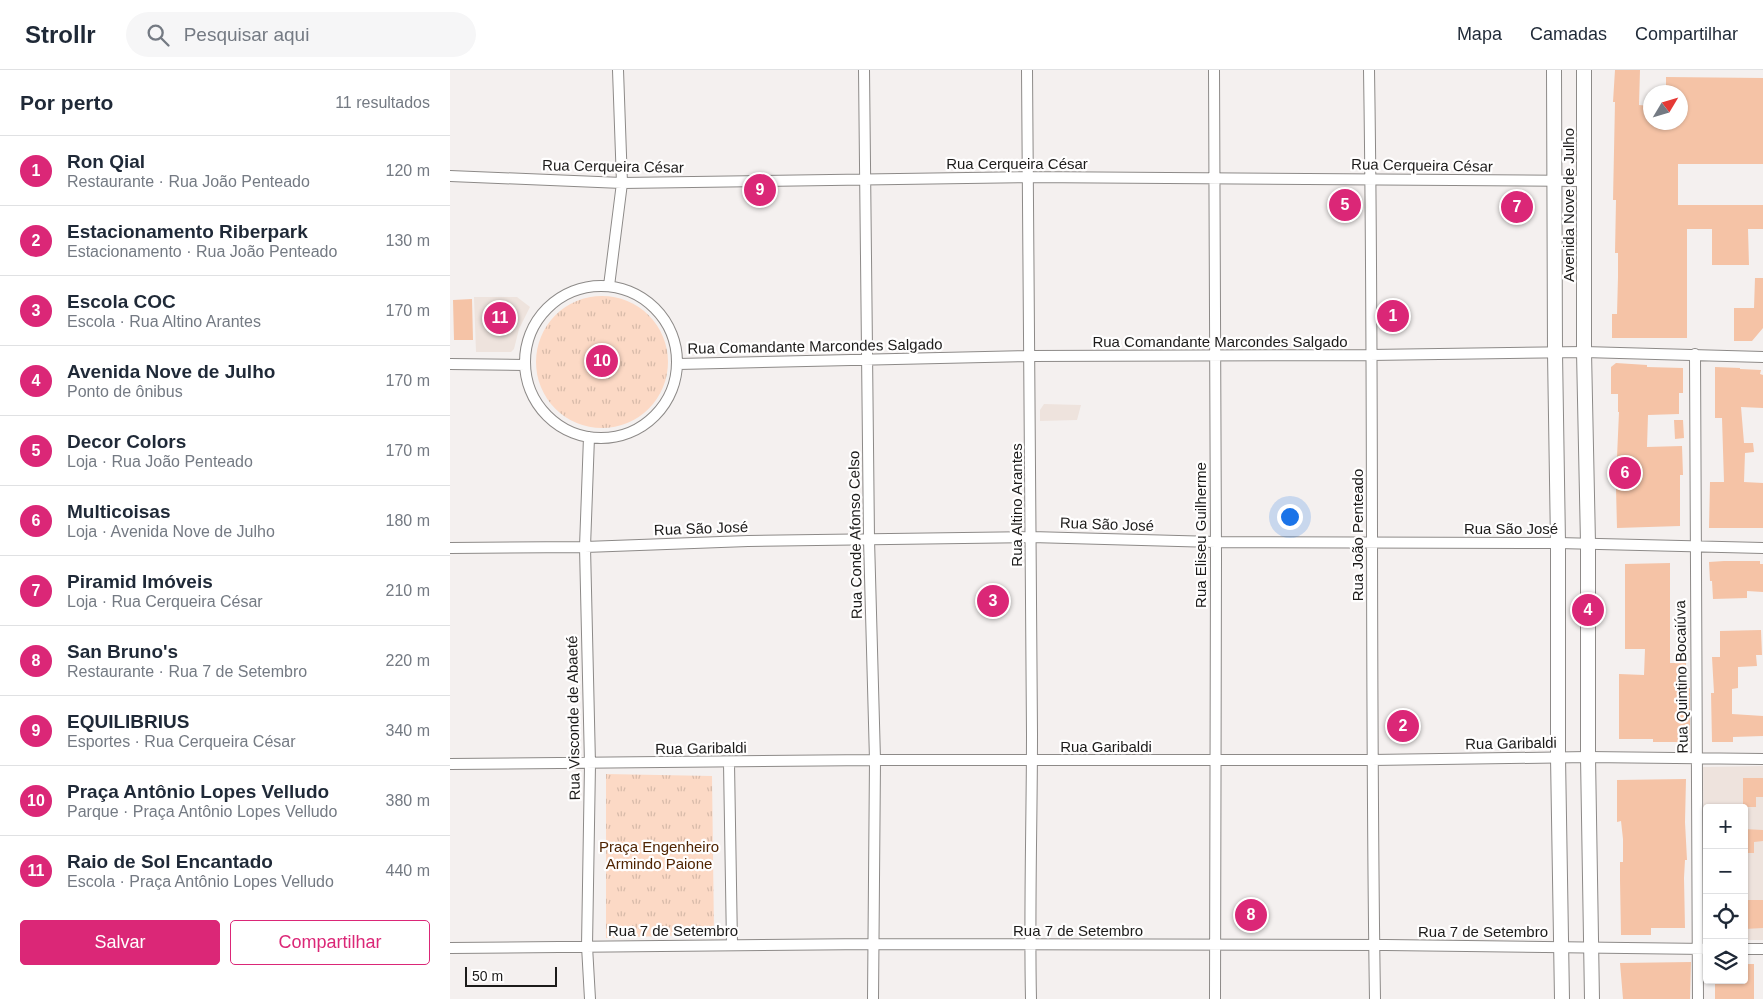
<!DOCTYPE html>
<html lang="pt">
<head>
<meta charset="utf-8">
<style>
	body { margin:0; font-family:Arial,sans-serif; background:#f6f6f7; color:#1f2937 }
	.controls { position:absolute; right:15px; bottom:15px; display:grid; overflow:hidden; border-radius:5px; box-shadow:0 1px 4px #0004 }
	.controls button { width:45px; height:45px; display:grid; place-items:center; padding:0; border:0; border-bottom:1px solid #e0e1e3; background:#fff; color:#1f2937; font:25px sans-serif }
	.compass { position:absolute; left:1193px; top:15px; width:45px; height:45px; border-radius:50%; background:#fff; box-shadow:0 1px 4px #0004; rotate:52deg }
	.scale { position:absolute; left:15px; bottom:12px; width:92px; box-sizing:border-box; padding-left:5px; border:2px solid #1c1b1a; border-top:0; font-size:14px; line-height:18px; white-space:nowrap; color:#1c1b1a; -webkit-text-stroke:4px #fffefe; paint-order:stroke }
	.you { position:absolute; left:839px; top:446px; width:18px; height:18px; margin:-12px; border:4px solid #fff; border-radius:50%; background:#1a73e8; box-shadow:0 0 0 8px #1a73e833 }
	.badge { display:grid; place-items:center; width:32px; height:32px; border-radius:50%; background:#db2777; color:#fff; font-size:16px; font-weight:700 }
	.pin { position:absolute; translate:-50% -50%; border:2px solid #fff; box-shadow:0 1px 5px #0006 }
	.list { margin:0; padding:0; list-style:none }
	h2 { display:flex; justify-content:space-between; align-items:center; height:65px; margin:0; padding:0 20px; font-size:21px }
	h2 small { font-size:16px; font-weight:400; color:#747a83 }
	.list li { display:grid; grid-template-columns:32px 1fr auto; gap:15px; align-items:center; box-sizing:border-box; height:70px; padding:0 20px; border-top:1px solid #e0e1e3 }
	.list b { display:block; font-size:19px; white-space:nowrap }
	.list p { margin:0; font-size:16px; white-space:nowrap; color:#747a83 }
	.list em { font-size:16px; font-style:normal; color:#747a83 }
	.actions { display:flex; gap:10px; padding:15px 20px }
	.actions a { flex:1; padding:11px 0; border:1px solid #db2777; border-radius:5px; text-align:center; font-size:18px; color:#db2777 }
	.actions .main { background:#db2777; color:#fff }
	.icon { flex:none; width:28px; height:28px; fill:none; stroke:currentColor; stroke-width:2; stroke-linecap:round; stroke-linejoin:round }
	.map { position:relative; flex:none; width:1313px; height:929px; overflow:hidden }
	header { display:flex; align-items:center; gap:30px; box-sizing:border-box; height:70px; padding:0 25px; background:#fff; border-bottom:1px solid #e0e1e3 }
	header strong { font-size:24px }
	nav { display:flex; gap:28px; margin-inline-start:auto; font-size:18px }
	.search { width:350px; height:45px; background:#f6f6f7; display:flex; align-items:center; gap:12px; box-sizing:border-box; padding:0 18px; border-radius:28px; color:#747a83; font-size:19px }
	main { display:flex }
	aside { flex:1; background:#fff }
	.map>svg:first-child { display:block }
</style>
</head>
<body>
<header>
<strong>Strollr</strong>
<div class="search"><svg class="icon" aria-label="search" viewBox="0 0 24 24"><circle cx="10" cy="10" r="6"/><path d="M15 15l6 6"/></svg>Pesquisar aqui</div>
<nav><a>Mapa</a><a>Camadas</a><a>Compartilhar</a></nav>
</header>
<main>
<aside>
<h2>Por perto<small>11 resultados</small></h2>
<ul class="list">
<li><span class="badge">1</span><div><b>Ron Qial</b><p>Restaurante · Rua João Penteado</p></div><em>120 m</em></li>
<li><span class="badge">2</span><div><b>Estacionamento Riberpark</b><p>Estacionamento · Rua João Penteado</p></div><em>130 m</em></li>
<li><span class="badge">3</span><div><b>Escola COC</b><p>Escola · Rua Altino Arantes</p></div><em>170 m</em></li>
<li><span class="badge">4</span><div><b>Avenida Nove de Julho</b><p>Ponto de ônibus</p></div><em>170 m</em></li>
<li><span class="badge">5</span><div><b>Decor Colors</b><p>Loja · Rua João Penteado</p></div><em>170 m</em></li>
<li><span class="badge">6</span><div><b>Multicoisas</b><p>Loja · Avenida Nove de Julho</p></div><em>180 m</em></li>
<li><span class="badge">7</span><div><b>Piramid Imóveis</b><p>Loja · Rua Cerqueira César</p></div><em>210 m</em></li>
<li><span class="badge">8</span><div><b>San Bruno's</b><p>Restaurante · Rua 7 de Setembro</p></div><em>220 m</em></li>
<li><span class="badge">9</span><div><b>EQUILIBRIUS</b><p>Esportes · Rua Cerqueira César</p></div><em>340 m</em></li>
<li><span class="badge">10</span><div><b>Praça Antônio Lopes Velludo</b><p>Parque · Praça Antônio Lopes Velludo</p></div><em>380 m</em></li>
<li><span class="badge">11</span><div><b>Raio de Sol Encantado</b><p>Escola · Praça Antônio Lopes Velludo</p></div><em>440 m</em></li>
</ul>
<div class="actions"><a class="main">Salvar</a><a>Compartilhar</a></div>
</aside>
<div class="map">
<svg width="1313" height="929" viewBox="0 0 1313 929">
	<defs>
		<pattern id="grass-tufts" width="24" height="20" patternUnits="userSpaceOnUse" patternTransform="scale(1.25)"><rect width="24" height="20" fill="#fcd9c5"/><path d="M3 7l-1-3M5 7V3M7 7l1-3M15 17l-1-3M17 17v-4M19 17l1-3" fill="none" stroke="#d7baa9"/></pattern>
	</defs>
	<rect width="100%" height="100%" fill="#f4f0ef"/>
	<!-- built -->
	<path fill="#eee3dd" d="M24 227H67L80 237 69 259 64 279 61 282H26Z
		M594 334 631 335 627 350 590 351V340Z
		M1313 696V870H1294V738H1257V871H1255L1253 697Z"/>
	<!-- grass -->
	<path fill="url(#grass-tufts)" d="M86 292a66 66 0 1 1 132 0a66 66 0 1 1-132 0Z
		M156 704 262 706 264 864 156 868Z"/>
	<!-- building -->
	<path fill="#f5c3a6" d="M1165 0H1190L1189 35 1200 36V52H1230V22H1216V7L1313 8V94H1228V135H1313V159H1298L1299 195H1262V159H1237V268H1162V244H1167L1168 207V183H1165L1166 130H1163L1165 32H1163Z
		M1305 208H1313V258L1302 271H1284V238H1304Z
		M22 229 23 270H4L3 230Z
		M1166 293 1197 295V297L1233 298V323H1229V344L1198 345 1197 377 1232 376 1233 405H1230V456L1167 458 1166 418H1169V387H1167L1169 342H1168V324H1161V297Z
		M1265 297 1290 298V299L1311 300 1310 304 1313 305V338L1291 337 1294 373H1303L1304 382 1295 383 1294 412 1313 413V458H1259L1260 412H1274L1272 348H1265Z
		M1224 350H1233L1234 368 1225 369Z
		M1274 491H1310V494H1313V522L1297 521V528L1263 529 1262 511H1260L1259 492Z
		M1220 493V593H1236V618H1240V672H1203V669H1169V604L1194 605 1195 579H1175V494Z
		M1311 560 1312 585H1306L1307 596 1288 597V618L1282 619V644L1313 646V666L1283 667V672H1262L1261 623H1264L1262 587H1270V561Z
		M1293 708H1313V727H1306V737H1293Z
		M1236 709 1235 752 1237 790H1235L1234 808 1235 858H1201V865H1171L1170 810V792H1173V769L1171 751 1167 752V710Z
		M1294 759 1313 760V771L1304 772V783H1294Z
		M1294 830H1313V858L1294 859Z
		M1241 892 1240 929H1173L1170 893Z
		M1294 894H1304V929H1265V910H1294Z"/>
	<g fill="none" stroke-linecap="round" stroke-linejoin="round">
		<!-- street casing -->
		<g stroke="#8d8a88" stroke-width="12">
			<path id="street" d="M414 0 419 469 425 690 423 929
				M577 0C580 221 581 442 582 663 582 752 579 840 581 929
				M764 0 766 488 765 929
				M919 0C924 310 920 619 925 929
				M0 106 172 113 578 107 1135 111
				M159 216 172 113 168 0
				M75 292a76 76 0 1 1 152 0a76 76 0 1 1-152 0Z
				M1245 284 1248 929
				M0 294 75 295
				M228 294 580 286 920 285 1134 282 1313 287
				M139 367 135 477 140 694 137 876 140 929
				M0 478 135 477 298 471 581 467 765 472 1108 473 1313 478
				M279 693 282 875
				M0 694 425 690H922L1138 687 1313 689
				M0 878 423 874 936 875 1257 879
				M1294 879H1313"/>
		</g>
		<!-- secondary casing -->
		<g stroke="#8d8a88" stroke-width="16">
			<path id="secondary" d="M1104 0 1105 283 1108 473V687L1112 929
				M1134 0V282L1138 473V687L1142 929"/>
		</g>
		<!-- street -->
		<use href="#street" stroke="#fff" stroke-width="10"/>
		<!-- secondary -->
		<use href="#secondary" stroke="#fff" stroke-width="14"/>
	</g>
	<g text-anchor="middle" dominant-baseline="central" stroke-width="4.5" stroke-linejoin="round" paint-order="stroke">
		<!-- street labels -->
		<g font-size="15" fill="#1c1b1a" stroke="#fffefe">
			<text x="567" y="93">Rua Cerqueira César</text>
			<text transform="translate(972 95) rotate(1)">Rua Cerqueira César</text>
			<text transform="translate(163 96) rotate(1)">Rua Cerqueira César</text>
			<text transform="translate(1118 135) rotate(-90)">Avenida Nove de Julho</text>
			<text x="770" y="271">Rua Comandante Marcondes Salgado</text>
			<text transform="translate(365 276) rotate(-1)">Rua Comandante Marcondes Salgado</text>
			<text transform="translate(566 435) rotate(-90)">Rua Altino Arantes</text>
			<text transform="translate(657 454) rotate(2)">Rua São José</text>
			<text transform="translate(251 458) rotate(-2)">Rua São José</text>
			<text x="1061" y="458">Rua São José</text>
			<text transform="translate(405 465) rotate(-91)">Rua Conde Afonso Celso</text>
			<text transform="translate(750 465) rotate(-90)">Rua Eliseu Guilherme</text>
			<text transform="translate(907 465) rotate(-90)">Rua João Penteado</text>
			<text transform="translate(1231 607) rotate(-91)">Rua Quintino Bocaiúva</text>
			<text transform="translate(123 648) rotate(-91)">Rua Visconde de Abaeté</text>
			<text transform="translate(1061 673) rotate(-1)">Rua Garibaldi</text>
			<text x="656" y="676">Rua Garibaldi</text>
			<text transform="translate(251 678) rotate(-1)">Rua Garibaldi</text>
			<text x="223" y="860">Rua 7 de Setembro</text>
			<text x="628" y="860">Rua 7 de Setembro</text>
			<text x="1033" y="861">Rua 7 de Setembro</text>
		</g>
		<!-- park labels -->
		<g font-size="15" fill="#502402" stroke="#fffefe">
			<text x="209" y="776">Praça Engenheiro<tspan x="209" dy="17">Armindo Paione</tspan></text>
		</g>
	</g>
</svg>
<div class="controls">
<button>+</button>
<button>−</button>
<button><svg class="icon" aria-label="locate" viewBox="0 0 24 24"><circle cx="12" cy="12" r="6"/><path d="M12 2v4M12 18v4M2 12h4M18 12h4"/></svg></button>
<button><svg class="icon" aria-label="layers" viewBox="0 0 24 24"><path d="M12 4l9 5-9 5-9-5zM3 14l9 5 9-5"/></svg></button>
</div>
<svg class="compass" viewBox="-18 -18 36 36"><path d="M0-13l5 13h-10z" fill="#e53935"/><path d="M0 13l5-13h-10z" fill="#747a83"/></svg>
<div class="scale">50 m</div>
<div class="you"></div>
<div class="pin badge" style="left:943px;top:246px">1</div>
<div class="pin badge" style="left:953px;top:656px">2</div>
<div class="pin badge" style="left:543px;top:531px">3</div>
<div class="pin badge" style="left:1138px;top:540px">4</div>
<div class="pin badge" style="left:895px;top:135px">5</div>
<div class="pin badge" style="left:1175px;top:403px">6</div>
<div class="pin badge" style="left:1067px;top:137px">7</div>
<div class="pin badge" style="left:801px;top:845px">8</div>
<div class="pin badge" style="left:310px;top:120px">9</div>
<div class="pin badge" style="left:152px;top:291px">10</div>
<div class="pin badge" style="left:50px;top:248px">11</div>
</div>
</main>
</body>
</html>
